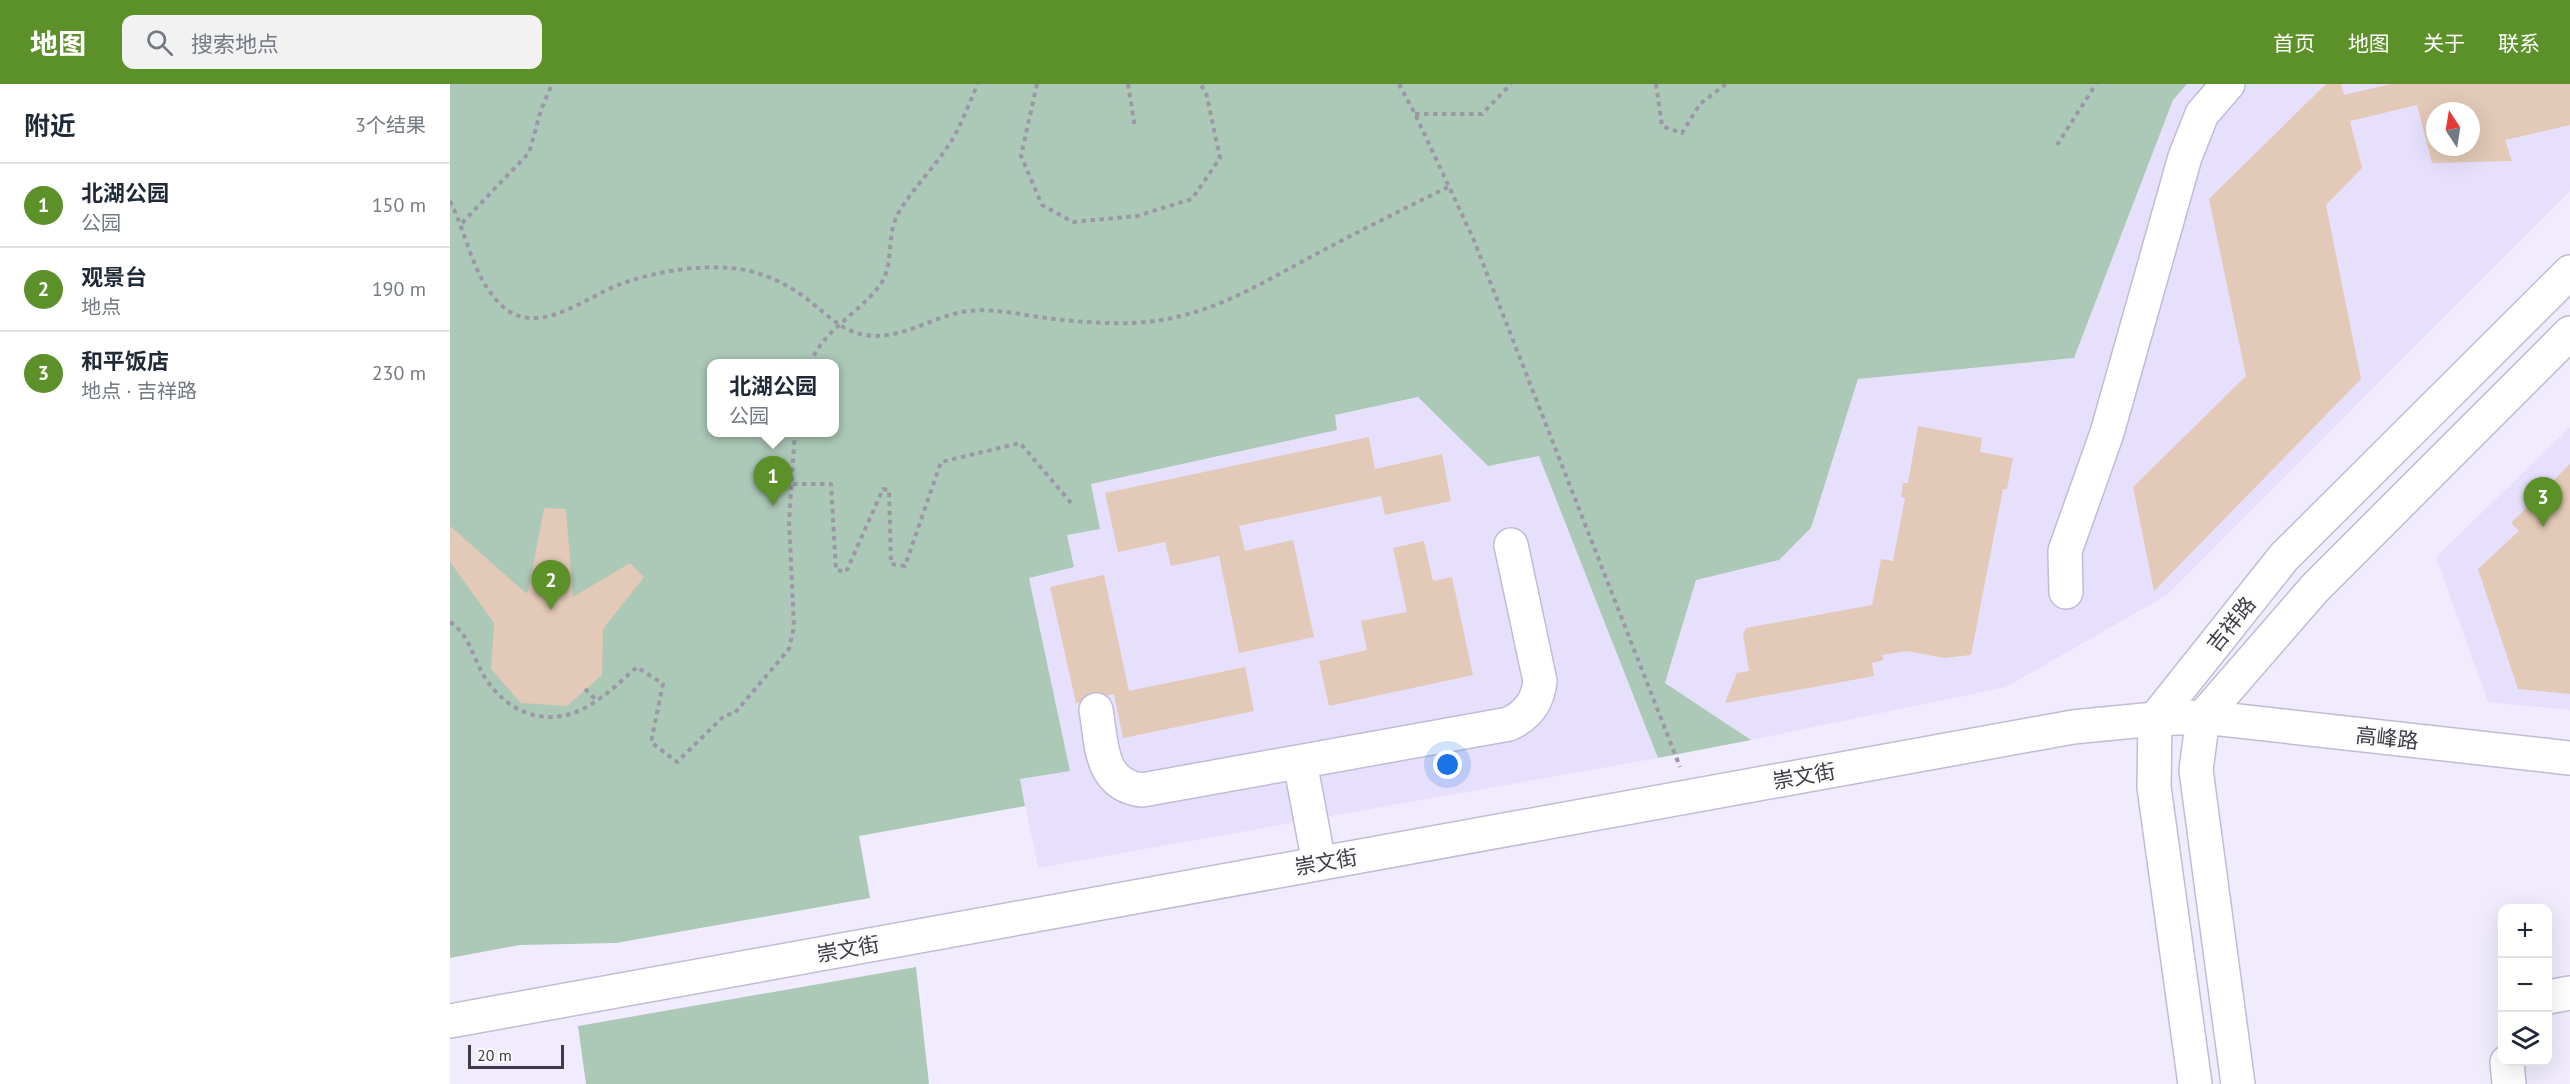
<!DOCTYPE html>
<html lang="zh">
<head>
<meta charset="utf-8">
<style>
	body { margin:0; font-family:"PT Sans","Noto Sans SC",sans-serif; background:#f2f2f3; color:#1f2937 }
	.controls { position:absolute; right:18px; bottom:18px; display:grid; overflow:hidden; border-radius:12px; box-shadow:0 6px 24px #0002 }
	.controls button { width:54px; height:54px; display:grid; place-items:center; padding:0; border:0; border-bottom:2px solid #e0e1e3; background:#fff; color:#1f2937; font:30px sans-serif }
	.compass { position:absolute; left:1976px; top:18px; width:54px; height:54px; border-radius:50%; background:#fff; box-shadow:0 6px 24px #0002; rotate:348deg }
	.scale { position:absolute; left:18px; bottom:15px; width:96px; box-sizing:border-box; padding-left:6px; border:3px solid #3e3b46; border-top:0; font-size:16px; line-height:21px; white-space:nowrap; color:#3e3b46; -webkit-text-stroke:4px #fcfcfc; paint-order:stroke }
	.you { position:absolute; left:998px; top:681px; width:21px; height:21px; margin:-15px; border:4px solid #fff; border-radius:50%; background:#1a73e8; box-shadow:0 0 0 9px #1a73e833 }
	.badge { display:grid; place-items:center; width:39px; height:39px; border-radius:50%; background:#5c9029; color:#fff; font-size:20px; font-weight:700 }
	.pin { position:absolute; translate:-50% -50px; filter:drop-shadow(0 2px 3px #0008) }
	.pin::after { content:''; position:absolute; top:32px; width:21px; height:18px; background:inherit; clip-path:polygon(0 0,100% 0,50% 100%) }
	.popup { position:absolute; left:257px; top:275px; width:132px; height:78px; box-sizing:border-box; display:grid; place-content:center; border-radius:12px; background:#fff; filter:drop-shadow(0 2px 4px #0005); font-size:20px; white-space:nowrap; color:#747a83 }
	.popup b { font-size:22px; color:#1f2937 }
	.popup::after { content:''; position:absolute; left:50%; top:100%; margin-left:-12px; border:12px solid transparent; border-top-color:#fff }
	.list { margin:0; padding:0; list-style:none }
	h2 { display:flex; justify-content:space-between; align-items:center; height:78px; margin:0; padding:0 24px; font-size:26px }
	h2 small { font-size:20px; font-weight:400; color:#747a83 }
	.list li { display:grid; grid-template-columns:39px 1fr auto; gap:18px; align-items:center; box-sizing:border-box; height:84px; padding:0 24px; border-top:2px solid #e0e1e3 }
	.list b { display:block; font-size:22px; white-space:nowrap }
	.list p { margin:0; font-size:20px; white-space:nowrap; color:#747a83 }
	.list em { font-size:20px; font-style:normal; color:#747a83 }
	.icon { flex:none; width:33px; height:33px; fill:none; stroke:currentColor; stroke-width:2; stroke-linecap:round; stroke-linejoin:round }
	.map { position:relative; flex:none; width:2120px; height:1000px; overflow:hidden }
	header { display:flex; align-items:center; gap:36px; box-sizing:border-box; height:84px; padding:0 30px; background:#5c9029; color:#fff }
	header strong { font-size:28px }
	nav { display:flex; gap:33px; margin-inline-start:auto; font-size:21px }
	.search { width:420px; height:54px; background:#f2f2f3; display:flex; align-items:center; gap:15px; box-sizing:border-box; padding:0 21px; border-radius:12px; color:#747a83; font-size:22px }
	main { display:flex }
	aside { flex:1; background:#fff }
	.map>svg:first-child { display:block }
</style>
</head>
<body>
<header>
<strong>地图</strong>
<div class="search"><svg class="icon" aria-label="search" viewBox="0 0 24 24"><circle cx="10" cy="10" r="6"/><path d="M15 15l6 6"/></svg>搜索地点</div>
<nav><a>首页</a><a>地图</a><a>关于</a><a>联系</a></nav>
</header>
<main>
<aside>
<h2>附近<small>3个结果</small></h2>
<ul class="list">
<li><span class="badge">1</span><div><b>北湖公园</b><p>公园</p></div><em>150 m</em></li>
<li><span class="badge">2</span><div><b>观景台</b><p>地点</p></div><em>190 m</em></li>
<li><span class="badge">3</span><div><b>和平饭店</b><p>地点 · 吉祥路</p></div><em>230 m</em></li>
</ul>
</aside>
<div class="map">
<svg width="2120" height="1000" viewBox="0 0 2120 1000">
	<rect width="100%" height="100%" fill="#f0ecfd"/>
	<!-- built -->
	<path fill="#e7e0fc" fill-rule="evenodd" d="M1737 0H2120V107L1717 511 1556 603 1301 656 1215 599 1246 495 1328 476 1361 444 1408 295 1624 274 1723 16ZM1985 27H2021V63H1985Z
		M969 313 1038 382 1089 371 1208 674 588 784 570 695 620 687 579 493 623 483 617 451 641 400 887 346 885 331Z
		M2120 343V626L2038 618 1986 473Z"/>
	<!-- green -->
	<path fill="#acc8b7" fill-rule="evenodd" d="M0 0H1737L1723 16 1624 274 1408 295 1361 444 1329 476 1246 496 1215 599 1301 656 1208 674 1089 372 1038 382 968 313 885 331 887 346 641 400 650 445 617 451 624 483 579 494 620 687 570 695 575 722 409 752 420 814 166 859 70 861 0 874ZM262 280H385V348H262Z
		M466 883 479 1000H136L128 942Z"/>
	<!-- building -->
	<path fill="#e3c9b7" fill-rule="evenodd" d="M1876 0H1891L1894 11 1941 0H2120V41L2055 56 2062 77 1982 79 1967 21 1900 37 1912 84 1876 121 1911 295 1704 507 1683 403 1796 292 1759 115ZM1985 27H2021V63H1985Z
		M1468 342 1532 354 1530 368 1563 374 1557 405H1553L1521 571 1494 574 1457 567 1432 571 1434 576 1422 579 1424 592 1275 619 1287 589 1299 587 1293 550 1296 544 1422 521 1431 475 1443 477 1455 414 1451 413 1453 399H1458Z
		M919 353 925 385 992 370 1001 417 935 431 931 412 789 442 795 467 843 456 864 553 789 569 769 472 721 482 715 458 668 468 655 409Z
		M2120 380V610L2068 605 2028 485 2069 447 2061 439Z
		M94 424 116 425 123 513 180 479 194 493 153 545 152 591 117 622 71 619 41 585 44 539 0 478V442L76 509 78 508Z
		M974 457 983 497 1002 493 1023 591 879 622 869 577 917 566 911 537 957 528 943 464Z
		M654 491 679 607 795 583 804 627 673 654 664 610 626 619 600 503Z"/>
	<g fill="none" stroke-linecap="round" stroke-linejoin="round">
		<!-- minor casing -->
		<g stroke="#c2bbd6" stroke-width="36">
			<path id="minor" d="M1616 508 1615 467 1657 349 1735 73 1752 30 1778 0
				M646 626C652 659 649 701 692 706L1059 640C1078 631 1088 617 1090 597L1061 461
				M850 678 869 779
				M2098 913 2120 909
				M0 937 1623 643 1705 635 1753 633 2120 674
				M2057 978 2059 1000"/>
		</g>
		<!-- major casing -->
		<g stroke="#c2bbd6" stroke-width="36">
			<path id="major" d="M1745 1000 1704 703 1705 635 1834 473 2120 188
				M1788 1000 1746 686 1753 633 1865 504 2120 249"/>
		</g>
		<!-- path -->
		<path stroke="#9b98a6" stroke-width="4" stroke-dasharray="4.5 4.5" stroke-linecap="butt" d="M587 0 571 72 592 121 623 138 687 132 742 115 770 74 756 8 750 0
			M678 0 685 44
			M949 0 965 30 1023 154 1230 683
			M1206 0 1212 42 1232 49 1250 20 1276 0
			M965 30H1032L1061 0
			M1607 61 1646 0
			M0 117C17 150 22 191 49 219 84 256 133 215 168 201 203 188 243 181 280 184 310 186 339 200 362 219 380 233 392 247 415 251 452 257 483 231 519 227 547 224 576 232 604 235 640 239 681 242 717 235 772 225 819 195 868 169 911 146 956 124 1000 102
			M12 139 79 69 91 26 102 0
			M360 280C374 244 412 228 432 198 444 178 436 150 449 128 463 104 483 85 498 62 511 44 518 20 528 0
			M343 400H381L386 486 396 488 433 405 439 406 441 480 455 482 491 378 570 359 622 420
			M0 538C19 550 23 574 34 592 57 630 100 646 140 621 157 611 172 596 187 583L213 600 201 658 227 678 275 631 284 630 339 565 344 543 339 437 345 348
			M135 605 146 616"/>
		<!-- minor -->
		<use href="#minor" stroke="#fff" stroke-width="33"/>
		<!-- major -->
		<use href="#major" stroke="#fff" stroke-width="33"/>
	</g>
	<g text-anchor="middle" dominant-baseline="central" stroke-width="5" stroke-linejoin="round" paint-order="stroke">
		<!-- street labels -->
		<g font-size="21" fill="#3e3b46" stroke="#fcfcfc">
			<text transform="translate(1781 540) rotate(-51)">吉祥路</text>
			<text transform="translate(1937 654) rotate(6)">高峰路</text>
			<text transform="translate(1354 692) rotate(-10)">崇文街</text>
			<text transform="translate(876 778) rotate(-10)">崇文街</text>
			<text transform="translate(398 865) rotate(-10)">崇文街</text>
		</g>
	</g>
</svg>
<div class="controls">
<button>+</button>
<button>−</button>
<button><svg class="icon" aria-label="layers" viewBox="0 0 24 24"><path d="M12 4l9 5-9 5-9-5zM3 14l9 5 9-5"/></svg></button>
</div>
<svg class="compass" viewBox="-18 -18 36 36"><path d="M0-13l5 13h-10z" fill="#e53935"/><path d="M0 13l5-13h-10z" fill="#747a83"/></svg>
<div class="scale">20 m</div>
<div class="you"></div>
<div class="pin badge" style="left:323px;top:422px">1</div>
<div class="popup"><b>北湖公园</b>公园</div>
<div class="pin badge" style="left:101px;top:526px">2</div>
<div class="pin badge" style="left:2093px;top:443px">3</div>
</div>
</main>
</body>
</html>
